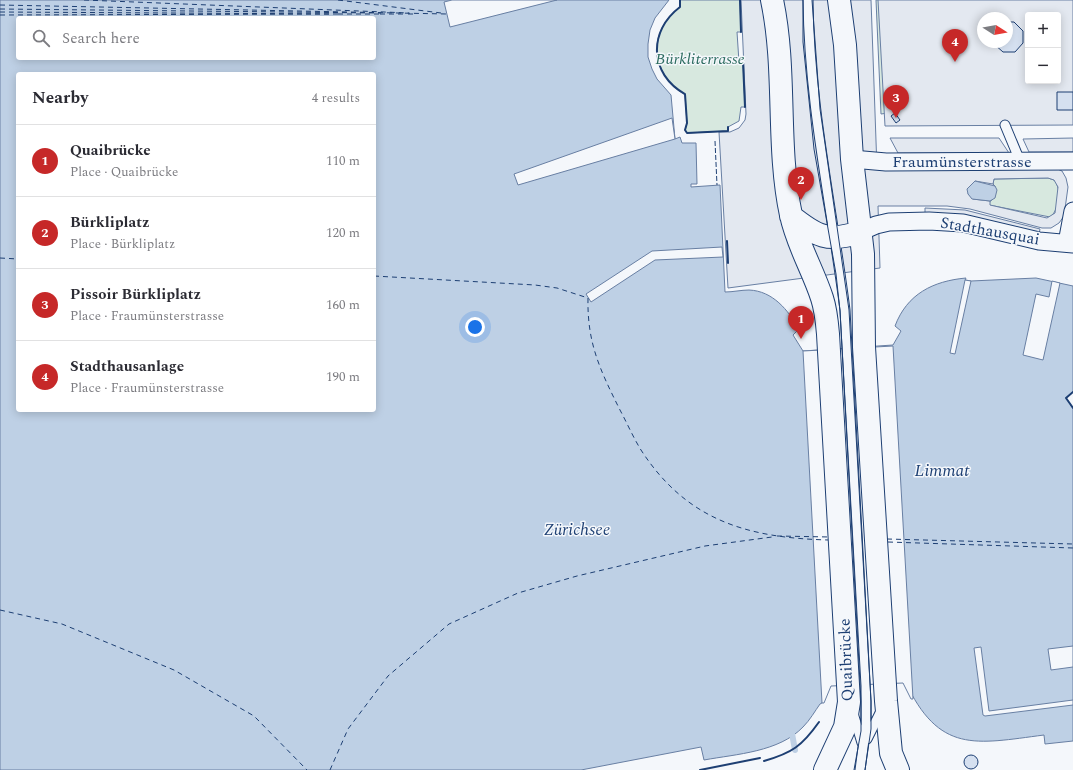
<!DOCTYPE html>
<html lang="en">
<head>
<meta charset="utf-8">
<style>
	body { margin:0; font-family:Spectral,serif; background:#f2f2f3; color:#2b2b33 }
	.controls { position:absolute; right:12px; top:12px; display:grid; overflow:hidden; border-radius:4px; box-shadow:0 2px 10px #0003 }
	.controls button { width:36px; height:36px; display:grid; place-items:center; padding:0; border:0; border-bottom:1px solid #e1e1e2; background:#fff; color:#2b2b33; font:20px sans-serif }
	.compass { position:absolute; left:977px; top:12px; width:36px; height:36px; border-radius:50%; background:#fff; box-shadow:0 2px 10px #0003; rotate:101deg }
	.you { position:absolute; left:475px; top:327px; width:14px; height:14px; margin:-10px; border:3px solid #fff; border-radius:50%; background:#1a73e8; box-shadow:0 0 0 6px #1a73e833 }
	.badge { display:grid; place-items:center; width:26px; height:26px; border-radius:50%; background:#c62828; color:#fff; font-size:13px; font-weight:700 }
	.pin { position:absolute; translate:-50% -33px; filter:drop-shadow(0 1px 2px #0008) }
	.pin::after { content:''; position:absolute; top:21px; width:14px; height:12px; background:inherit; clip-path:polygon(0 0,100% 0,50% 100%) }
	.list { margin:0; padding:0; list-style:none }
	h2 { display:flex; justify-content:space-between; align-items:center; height:52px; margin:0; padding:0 16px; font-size:17px }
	h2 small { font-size:13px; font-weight:400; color:#7c7c81 }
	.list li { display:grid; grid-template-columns:26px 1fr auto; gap:12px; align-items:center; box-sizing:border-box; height:72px; padding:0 16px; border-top:1px solid #e1e1e2 }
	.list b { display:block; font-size:15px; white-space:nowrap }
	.list p { margin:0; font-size:13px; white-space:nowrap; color:#7c7c81 }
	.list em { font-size:13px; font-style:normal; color:#7c7c81 }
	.icon { flex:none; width:22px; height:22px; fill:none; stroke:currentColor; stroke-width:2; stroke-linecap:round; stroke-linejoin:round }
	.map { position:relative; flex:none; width:1073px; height:770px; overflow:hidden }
	.search { position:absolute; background:#fff; box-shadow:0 2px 10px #0003; left:16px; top:16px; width:360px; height:44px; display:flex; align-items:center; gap:10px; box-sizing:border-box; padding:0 14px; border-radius:4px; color:#7c7c81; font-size:15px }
	.panel { position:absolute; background:#fff; box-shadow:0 2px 10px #0003; left:16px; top:72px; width:360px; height:340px; border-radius:4px }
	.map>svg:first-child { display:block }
</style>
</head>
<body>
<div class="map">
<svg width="1073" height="770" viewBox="0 0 1073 770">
	<rect width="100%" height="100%" fill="#f4f7fb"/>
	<!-- green -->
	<path fill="#d7e8df" stroke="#687fa3" d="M680 0H740L741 32H737L739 62H743L745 107H741L739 121 728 127V131L687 133 685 130 687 123 685 95C650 73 647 32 680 7Z
		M876 0H883L888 113 881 114Z
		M1048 178 1054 180C1062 188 1059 211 1050 217L989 205 990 201 992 200 995 186 993 184 994 179Z"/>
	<!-- parking -->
	<path fill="#e3e8f0" stroke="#687fa3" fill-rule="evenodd" d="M741 0H871L877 169 1053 167 1062 171 1066 178 1068 187 1064 216 1059 223 1051 228H1042L970 209 947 206H878L880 268 728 288 719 132H730L739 128 745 120 746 114ZM994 179 1048 178 1054 180 1058 187 1055 213 1047 218 990 205V201L973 199 968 194 975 181 993 184Z
		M878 0H1073V125L885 126ZM1028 15H1058V81H1028ZM983 18H1007V42H983Z
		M890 138H999L1009 153H898Z
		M1073 138V152H1029L1023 139Z
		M925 208 965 210 1040 229 1039 234 925 215Z"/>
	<!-- water -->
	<path fill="#bed0e5" stroke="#687fa3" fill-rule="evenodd" d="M0 0H669L655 18 650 30 648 44V57L652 69 657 79 671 95 675 139 680 137 682 143H696L697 184H691V187L720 185 725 292C733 292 741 290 749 290 773 291 788 310 799 329L793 335 803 351 893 345 901 331 895 326C907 294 933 281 966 278L965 280 971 281 1036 278 1073 286V392L1066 398 1073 408V741L1045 744 1044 735C975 744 939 754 905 681L830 684 822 703 820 704C815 711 810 720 803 727 779 752 737 754 704 760L701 747 581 770H0ZM18 18H374V58H18ZM18 74H374V410H18Z
		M975 181 995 186 997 190 995 198 990 201 972 199 968 194 967 189Z"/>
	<!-- pier -->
	<path fill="#f4f7fb" stroke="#687fa3" d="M452 0H557L450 27 444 2Z
		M672 118 675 139 518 185 514 174Z
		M722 247 723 257 655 260 591 302 586 294 652 251Z
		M965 280 971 281 955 354 950 353Z
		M1052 281 1060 283 1043 360 1023 355 1036 294 1049 297Z
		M893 346 913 699H911L903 683 831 686 824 703H822L803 351Z
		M1073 646V667L1051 670 1048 649Z
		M981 647 989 711 1073 700V705L985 716 983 715 974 648Z"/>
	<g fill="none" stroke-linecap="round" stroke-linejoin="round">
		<!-- stream -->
		<path stroke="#bed0e5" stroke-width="6" d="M791 728 795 750"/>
		<!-- ferry -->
		<path stroke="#1d3f73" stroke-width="1" stroke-dasharray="5 4" stroke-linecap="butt" d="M84 0 409 13
			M338 0 441 13
			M0 5 447 14
			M0 9 381 13
			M0 12 339 14
			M338 14H381
			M380 14H407
			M408 14H417
			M0 15 329 14
			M0 258 18 259
			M374 276 535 285 557 288 588 298C587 343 600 370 620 410 627 423 633 437 641 450 687 521 748 538 829 540
			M777 536 830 537
			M887 539 1073 544
			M888 542 1073 548
			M0 610 62 624 174 670 254 716 307 770
			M330 770 348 729 388 676 449 624 518 593 577 576 705 546 772 537"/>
	</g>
	<!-- building -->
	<path fill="#d5e0f0" stroke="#1d3f73" d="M1007 22H1014L1023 31V43L1015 52H1003L994 44V42H1007Z
		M1057 92H1073V110H1057Z
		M895 113 900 120 896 123 891 116Z
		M964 762a7 7 0 1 1 14 0a7 7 0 1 1-14 0Z"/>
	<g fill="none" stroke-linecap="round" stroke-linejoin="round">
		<!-- service casing -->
		<g stroke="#1d3f73" stroke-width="11">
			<path id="service" d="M808 0C809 105 832 207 845 310L866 701V725L860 770
				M1005 125 1020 161
				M853 713 862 743
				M867 739 882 709"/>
		</g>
		<!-- minor casing -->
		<g stroke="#1d3f73" stroke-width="19">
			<path id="minor" d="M852 159 886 162 1073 161
				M860 232 876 225 889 222 929 221 963 223 1039 241 1073 244
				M1067 243 1073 211"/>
		</g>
		<!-- secondary casing -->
		<g stroke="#1d3f73" stroke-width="24">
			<path id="secondary" d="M772 0C787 71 776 145 791 215 797 244 813 270 822 298 826 310 827 322 828 334L849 702 845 727 825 770
				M839 0 845 45 852 159 863 254 864 347 886 701 891 753 898 770
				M791 216C816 236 828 243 860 232"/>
		</g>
		<!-- service -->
		<use href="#service" stroke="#f4f7fb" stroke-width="9"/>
		<!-- minor -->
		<use href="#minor" stroke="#f4f7fb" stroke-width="17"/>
		<!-- secondary -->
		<use href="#secondary" stroke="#f4f7fb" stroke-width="22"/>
		<!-- tram -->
		<path stroke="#1d3f73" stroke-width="1" d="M803 0V42L814 149 836 274 840 311 861 686V731L854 770
			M812 0 820 109 849 310 871 701V729L865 770"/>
		<!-- fence -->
		<path stroke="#1d3f73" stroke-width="1" stroke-dasharray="5 2" stroke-linecap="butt" d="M715 141 717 185"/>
		<!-- wall -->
		<path stroke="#1d3f73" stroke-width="2" d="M680 0V7C648 31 649 74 685 94L687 123 685 130 687 133 728 131V127
			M740 0 741 32
			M743 62 745 107
			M727 241 728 263
			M1073 392 1066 398 1073 408
			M764 761C792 753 802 746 819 722
			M700 770 760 758"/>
	</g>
	<g text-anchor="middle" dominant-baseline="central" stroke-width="3" stroke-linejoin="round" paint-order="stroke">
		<!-- park labels -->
		<g font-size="16" font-style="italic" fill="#2c6c60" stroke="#f4f7fb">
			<text x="700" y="59">Bürkliterrasse</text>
		</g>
		<!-- street labels -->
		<g font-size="16" fill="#1d3f73" stroke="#f4f7fb">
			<text x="962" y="162">Fraumünsterstrasse</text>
			<text transform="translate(990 231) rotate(10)">Stadthausquai</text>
			<text transform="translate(846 660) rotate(-92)">Quaibrücke</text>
		</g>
		<!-- water labels -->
		<g font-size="17" font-style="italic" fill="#1d3f73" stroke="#f4f7fb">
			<text x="942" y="471">Limmat</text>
			<text x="577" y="530">Zürichsee</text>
		</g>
	</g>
</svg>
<div class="controls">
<button>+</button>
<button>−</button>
</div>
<svg class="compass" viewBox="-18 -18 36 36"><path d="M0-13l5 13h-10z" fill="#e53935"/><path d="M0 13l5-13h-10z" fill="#7c7c81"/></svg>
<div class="you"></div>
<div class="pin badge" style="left:801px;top:339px">1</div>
<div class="pin badge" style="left:801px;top:200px">2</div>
<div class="pin badge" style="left:896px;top:118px">3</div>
<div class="pin badge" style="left:955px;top:62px">4</div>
<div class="search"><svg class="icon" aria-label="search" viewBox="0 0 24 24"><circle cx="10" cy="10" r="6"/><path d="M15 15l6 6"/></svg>Search here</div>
<section class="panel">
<h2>Nearby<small>4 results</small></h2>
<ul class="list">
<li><span class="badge">1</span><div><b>Quaibrücke</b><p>Place · Quaibrücke</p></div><em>110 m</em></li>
<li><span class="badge">2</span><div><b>Bürkliplatz</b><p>Place · Bürkliplatz</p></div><em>120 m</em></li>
<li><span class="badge">3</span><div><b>Pissoir Bürkliplatz</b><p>Place · Fraumünsterstrasse</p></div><em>160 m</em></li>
<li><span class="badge">4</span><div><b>Stadthausanlage</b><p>Place · Fraumünsterstrasse</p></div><em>190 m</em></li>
</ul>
</section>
</div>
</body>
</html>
